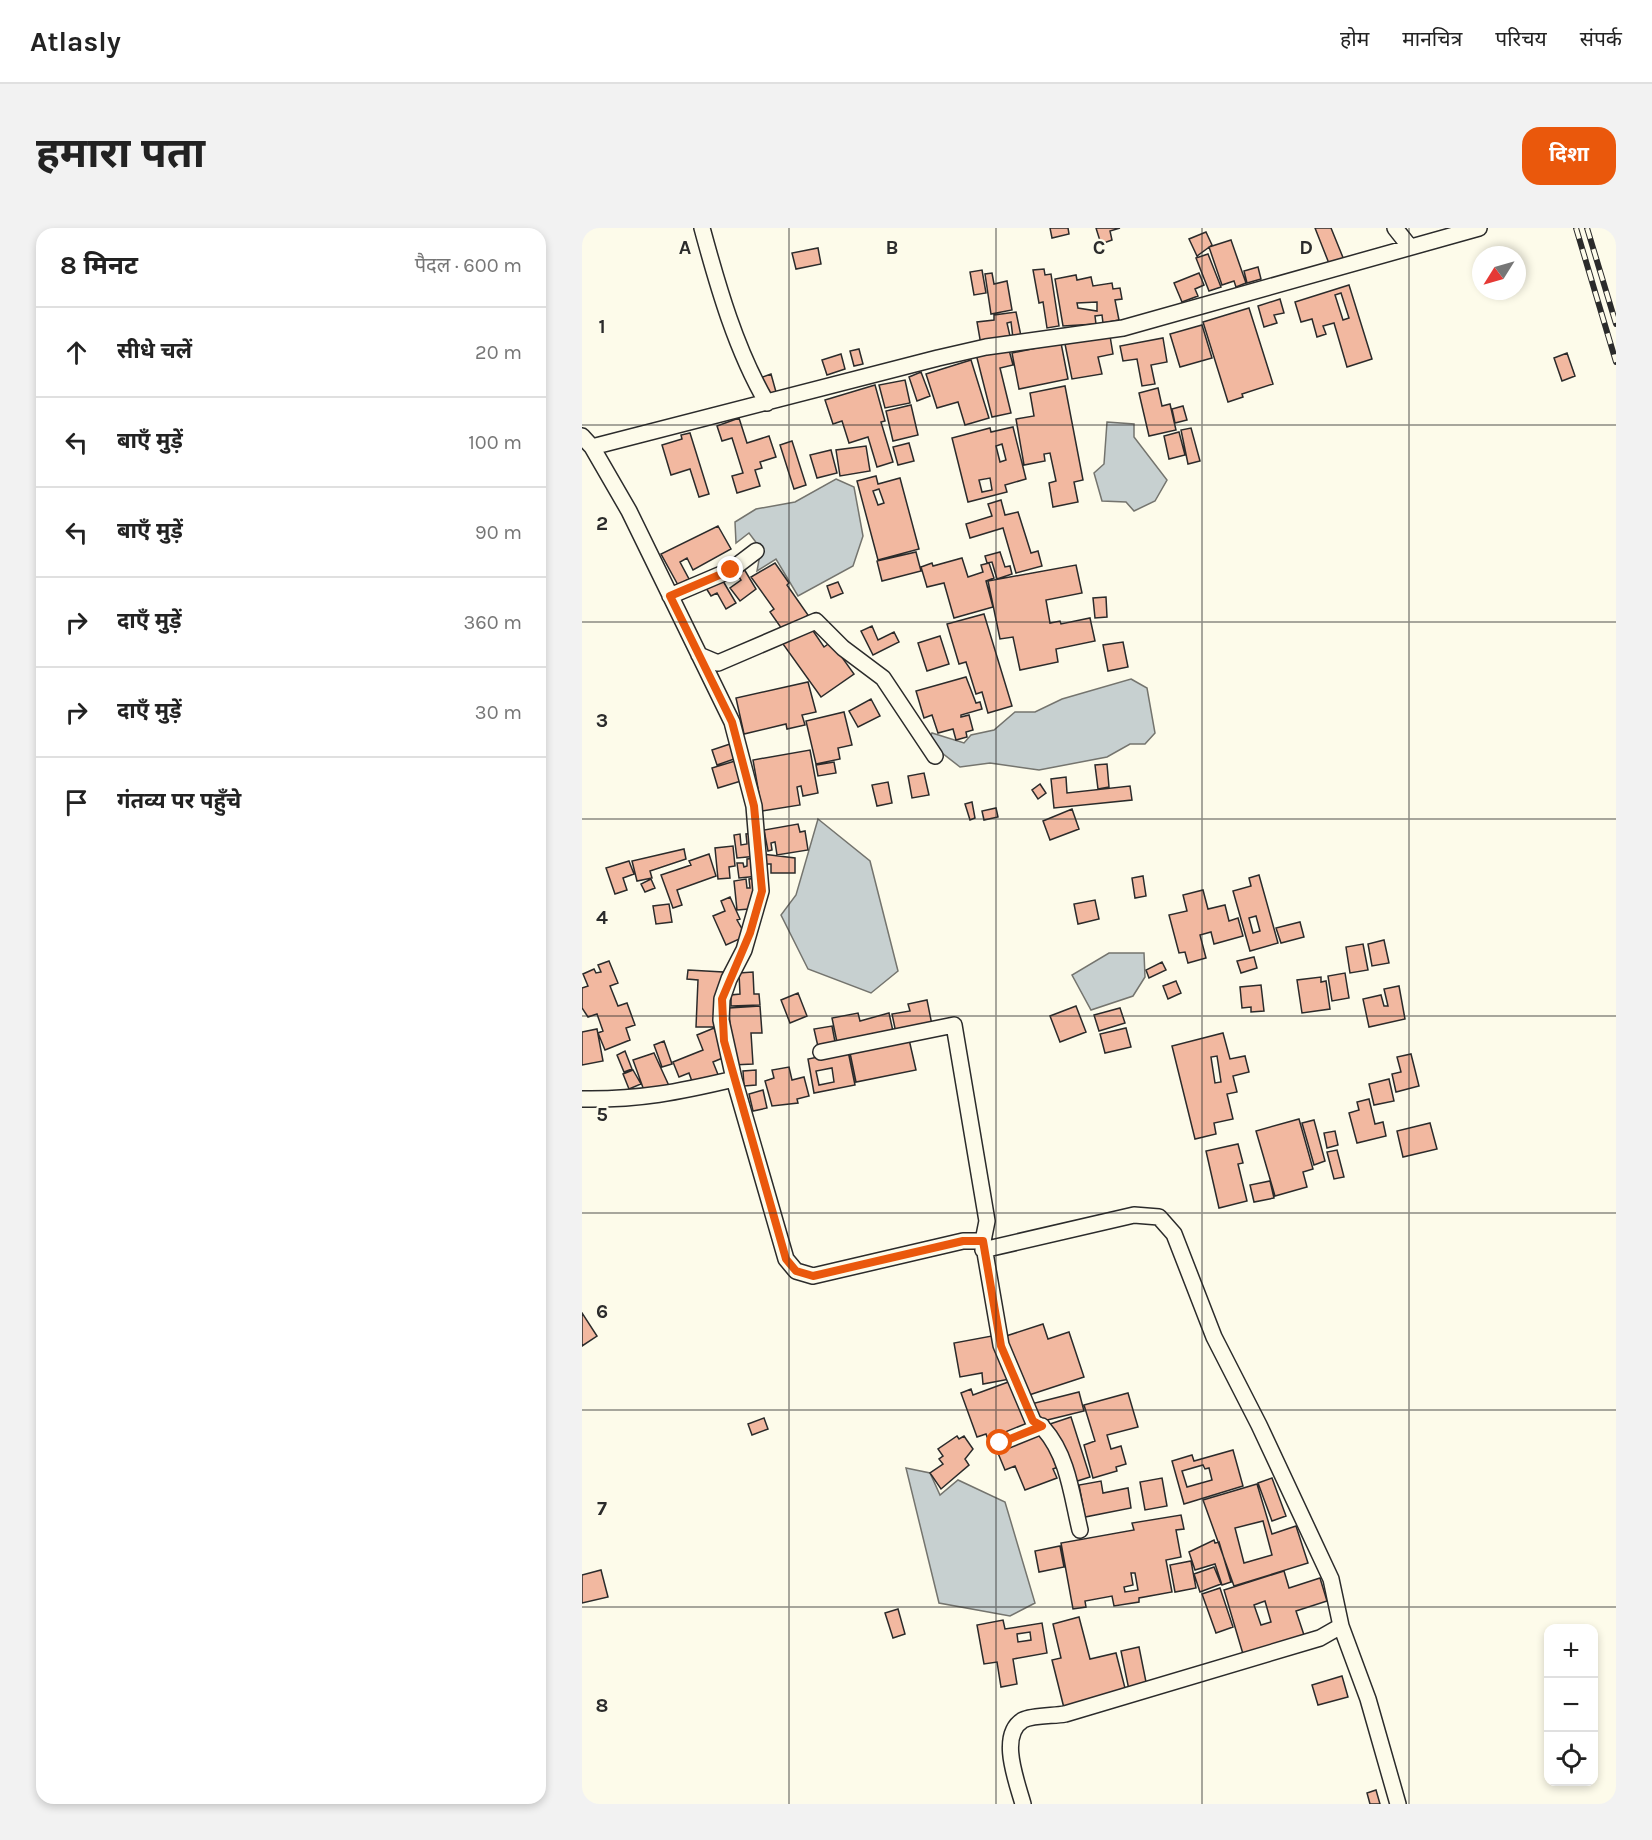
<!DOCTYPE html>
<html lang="hi">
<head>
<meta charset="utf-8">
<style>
	body { margin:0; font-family:Karla,"Noto Sans Devanagari",sans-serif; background:#f2f2f2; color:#222 }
	.controls { position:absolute; right:18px; bottom:18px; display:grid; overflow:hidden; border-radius:12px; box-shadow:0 3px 9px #0003 }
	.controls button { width:54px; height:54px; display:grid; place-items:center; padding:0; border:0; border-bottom:2px solid #e0e0e0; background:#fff; color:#222; font:30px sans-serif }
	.compass { position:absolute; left:890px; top:18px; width:54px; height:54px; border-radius:50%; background:#fff; box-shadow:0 3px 9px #0003; rotate:233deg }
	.stop { position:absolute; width:18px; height:18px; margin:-14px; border:4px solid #ea580c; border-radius:50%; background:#fff }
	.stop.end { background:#ea580c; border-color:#fff; box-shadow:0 2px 6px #0008 }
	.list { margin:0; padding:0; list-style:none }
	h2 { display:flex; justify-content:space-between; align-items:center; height:78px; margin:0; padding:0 24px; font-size:26px }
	h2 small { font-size:20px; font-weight:400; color:#767676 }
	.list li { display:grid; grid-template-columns:39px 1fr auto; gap:18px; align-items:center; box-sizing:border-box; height:90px; padding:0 24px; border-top:2px solid #e0e0e0 }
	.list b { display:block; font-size:22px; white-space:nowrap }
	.list em { font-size:20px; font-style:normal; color:#767676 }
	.icon { flex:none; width:33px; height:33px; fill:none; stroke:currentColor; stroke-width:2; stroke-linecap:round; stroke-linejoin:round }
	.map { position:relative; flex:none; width:1034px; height:1576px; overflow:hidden; border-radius:18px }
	header { display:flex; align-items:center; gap:36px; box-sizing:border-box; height:84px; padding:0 30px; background:#fff; border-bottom:2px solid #e0e0e0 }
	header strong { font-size:28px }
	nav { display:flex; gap:33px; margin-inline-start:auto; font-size:21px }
	.intro { display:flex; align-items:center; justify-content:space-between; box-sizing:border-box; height:144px; padding:0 36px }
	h1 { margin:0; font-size:42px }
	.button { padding:15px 27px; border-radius:18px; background:#ea580c; color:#fff; font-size:21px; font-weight:700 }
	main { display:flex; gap:36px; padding:0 36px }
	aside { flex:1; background:#fff; border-radius:18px; box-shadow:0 3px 9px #0003 }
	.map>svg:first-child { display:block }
</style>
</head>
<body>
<header>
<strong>Atlasly</strong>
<nav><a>होम</a><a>मानचित्र</a><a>परिचय</a><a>संपर्क</a></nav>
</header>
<div class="intro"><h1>हमारा पता</h1><a class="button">दिशा</a></div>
<main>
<aside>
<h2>8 मिनट<small>पैदल · 600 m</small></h2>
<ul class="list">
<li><svg class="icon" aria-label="ahead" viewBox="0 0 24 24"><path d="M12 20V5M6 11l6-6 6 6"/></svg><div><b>सीधे चलें</b></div><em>20 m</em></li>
<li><svg class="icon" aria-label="left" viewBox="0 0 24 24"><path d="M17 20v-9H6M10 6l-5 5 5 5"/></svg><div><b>बाएँ मुड़ें</b></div><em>100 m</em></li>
<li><svg class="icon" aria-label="left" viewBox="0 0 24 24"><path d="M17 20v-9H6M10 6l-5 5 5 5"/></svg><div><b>बाएँ मुड़ें</b></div><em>90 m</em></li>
<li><svg class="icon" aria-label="right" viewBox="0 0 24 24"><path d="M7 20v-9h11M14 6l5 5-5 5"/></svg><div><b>दाएँ मुड़ें</b></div><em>360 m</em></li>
<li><svg class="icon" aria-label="right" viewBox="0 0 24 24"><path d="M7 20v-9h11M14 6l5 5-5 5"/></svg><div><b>दाएँ मुड़ें</b></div><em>30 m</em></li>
<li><svg class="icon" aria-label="arrive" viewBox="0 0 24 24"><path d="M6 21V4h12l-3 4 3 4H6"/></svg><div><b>गंतव्य पर पहुँचे</b></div></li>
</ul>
</aside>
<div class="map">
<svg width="1034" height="1576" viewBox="0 0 1034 1576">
	<rect width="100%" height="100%" fill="#fdfbea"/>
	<!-- water -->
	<path fill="#c7d0d0" stroke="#74746e" stroke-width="1.5" d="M525 194 552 196V209L585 252 573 273 552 283 544 274 520 273 512 245 522 236Z
		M254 251 272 259 281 308 271 338 216 368 194 331 175 343 179 321 167 305 154 315 153 294 174 281 213 274Z
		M549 451 565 460 573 505 563 516H548L525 529 457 542 408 535 378 539 346 514 350 505 382 515 389 507 412 502 433 484H453L480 471Z
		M236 591 288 633 316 743 289 765 226 741 199 687 214 667Z
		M527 725H562L563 749 551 768 509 782 490 747Z
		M324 1240 348 1245 358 1267 376 1252 423 1274 453 1375 428 1388 357 1375Z"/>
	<!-- building -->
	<path fill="#f2b8a0" stroke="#2b2b2b" stroke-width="1.5" fill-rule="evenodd" d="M468 0H486L487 6 470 10Z
		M514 0H538L528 3 530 12 519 16Z
		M733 0H749L762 32 748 38Z
		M624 4 630 17 615 28 607 11Z
		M649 12 664 55 654 59 652 53 640 57 627 19Z
		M236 20 239 36 214 41 210 25Z
		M626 26 639 59 627 63 614 30Z
		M676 39 679 51 665 55 662 43Z
		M462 41 463 47 469 46 477 98 465 100 461 74 457 75 451 42Z
		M400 42 404 65 392 67 388 44Z
		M410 45 412 56 425 53 430 82 409 86 403 46Z
		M617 45 622 57 613 61 616 68 600 74 592 55Z
		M494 47 495 52 509 49 511 58 530 55 531 61 538 60 540 71 533 72 537 92 521 95 520 87 513 88 514 96 481 98 473 51ZM515 74V83L496 80 495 75Z
		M767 57 790 131 765 139 752 95 741 98 744 106 735 109 730 91 719 94 713 74ZM759 65 767 90 761 92 753 67Z
		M698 71 702 85 692 87 695 95 682 99 676 78Z
		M667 80 691 156 660 166 661 169 646 174 621 94Z
		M434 84 439 108 431 110 429 94 425 95 428 108 420 109 421 113 399 117 395 94 412 92V87Z
		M620 97 630 130 598 139 588 106Z
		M528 108 531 126 516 129 520 146 490 151 483 116Z
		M581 110 585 134 569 137 573 156 560 158 555 131 541 133 538 118Z
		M479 115 486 151 437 161 430 125Z
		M426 118 431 137 418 140 429 185 410 189 394 126Z
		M277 121 281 136 272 138 268 123Z
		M985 125 993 148 980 153 972 130Z
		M259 126 263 141 245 147 240 132Z
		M389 132 407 190 383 197 376 174 355 180 344 146Z
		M339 144 348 168 335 173 327 149Z
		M189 146 194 164 183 167 178 150Z
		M323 152 328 175 303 180 297 157Z
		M293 157 303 193 299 194 311 234 295 239 286 209 267 215 260 193 251 196 243 172Z
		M483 158 501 252 492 254 496 274 471 279 467 255 474 253 468 225 462 226 463 233 442 237 434 191 452 188 448 165Z
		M576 160 580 178 588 176 594 202 567 208 557 165Z
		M329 177 336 207 311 213 304 183Z
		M601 178 605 192 593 195 590 181Z
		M157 190 165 215 187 208 194 229 178 234 180 240 173 242 178 258 155 265 150 248 161 245 150 210 140 213 135 198Z
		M431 199 444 251 423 257 425 264 386 274 370 210 408 200 409 204ZM420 216 424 232 418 234 414 218ZM408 250 410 262 400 264 397 252Z
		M609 200 618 233 606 236 599 202Z
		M597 204 603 227 587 231 582 208Z
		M108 205 127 266 117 269 108 241 89 247 80 217 100 211 99 207Z
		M210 213 224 257 212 261 198 217Z
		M327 215 332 233 316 237 311 219Z
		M284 218 288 243 258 248 254 222Z
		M249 222 255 245 235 250 228 227Z
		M294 248 296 256 318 250 337 321 296 332 275 253ZM297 261 302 275 296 277 291 263Z
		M419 272 423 287 436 284 449 325 456 323 460 338 434 345 421 300 388 310 384 296 410 288 406 276Z
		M136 298 149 321 111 342 105 330 98 334 107 351 96 357 79 326Z
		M334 324 339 343 300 353 295 333Z
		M418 324 423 339 428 338 430 346 415 351 410 334 405 335 403 328Z
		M380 330 386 349 401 344 399 337 407 335 412 350 404 353 411 379 372 390 362 355 345 359 339 339 350 335 351 338Z
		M193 335 207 355 205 357 226 387 202 404 188 384 192 381 169 349Z
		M494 337 500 365 464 372 468 395 478 393 479 396 508 390 513 413 474 421 476 434 438 442 431 409 418 411 406 353Z
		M162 341 174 361 158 373 148 360 159 352 155 346Z
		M141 353 154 375 144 381 135 365 129 368 124 360Z
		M256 354 261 365 249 370 245 358Z
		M524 369 525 389 513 390 511 370Z
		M402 386 430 478 406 485 400 464 394 466 384 434 377 436 365 396Z
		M227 397 242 419 249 414 272 446 239 469 201 416Z
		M290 398 296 412 312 404 317 414 291 427 279 403Z
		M358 408 367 436 345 443 336 415Z
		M541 414 546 439 526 443 521 417Z
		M384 449 394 475 398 474 400 481 379 487V489L387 487 391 502 384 504 385 509 374 512 371 501 356 505 350 487 342 490 334 463Z
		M226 454 234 484 220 487 223 497 205 501 204 496 162 506 154 470Z
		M289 471 298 488 276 499 267 483Z
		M262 484 270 517 256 520 258 531 234 536 224 493Z
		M151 515 155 530 135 537 130 522Z
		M228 522 236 565 221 568 219 558 215 559 218 577 180 583 171 532Z
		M153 533 159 553 136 560 130 540Z
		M252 534 254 545 236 548 234 537Z
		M525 536 527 559 516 561 513 537Z
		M342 545 347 567 330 570 326 548Z
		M484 549 485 565 548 558 550 572 472 580 469 551Z
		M306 554 310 575 295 578 290 557Z
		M458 556 464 565 456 571 450 562Z
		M390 574 393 590 388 592 383 576Z
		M414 580 416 589 402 592 400 583Z
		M490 581 497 601 468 612 461 593Z
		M216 596 218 604 223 603 226 622 195 627 193 614 189 615 190 622 186 623 182 602Z
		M173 605 176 628 155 630 152 607 158 606 159 617 165 616 164 606Z
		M151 618 153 638 147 639 148 650 136 651 133 620Z
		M102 621 104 631 68 643 70 650 55 653 50 633Z
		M127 626 134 648 95 662 100 677 91 680 79 647 109 637 107 633Z
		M179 626 213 630V645H189V636H185V644Z
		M175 630 177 648 157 650 155 635H161L162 639 165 638V631Z
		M47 633 52 646 41 650 45 662 33 666 24 640Z
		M677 647 696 715 668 723 651 663 669 658 667 650ZM674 688 678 703 671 705 667 690Z
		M561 648 564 668 553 670 550 650Z
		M176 650 174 676H167V681L155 682 152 653 164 651 165 660H168L167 651Z
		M69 651 73 660 63 664 59 656Z
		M621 662 626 681 643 677 647 693 656 690 661 708 632 716 629 704 618 707 624 730 606 735 603 724 597 725 587 687 605 683 601 667Z
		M148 669 158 691 155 692 164 708 144 717 131 688 143 683 139 673Z
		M513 672 517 691 496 696 492 676Z
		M87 676 90 694 74 696 71 678Z
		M718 694 722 709 699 715 694 700Z
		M802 712 807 735 790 738 786 716Z
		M781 716 786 742 768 745 764 719Z
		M672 729 675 740 659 745 655 733Z
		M27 733 36 755 28 758 36 778 45 775 53 797 44 800 48 812 23 822 16 805 21 803 15 786 6 789 0 780V760L6 758 1 746 12 741 14 745 19 744 16 737Z
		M580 734 584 742 567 750 564 742Z
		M106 742 141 744 134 799H114L116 752 105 751Z
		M171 744 172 766H177L178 777 149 778V767L158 766 157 745Z
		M763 745 767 770 750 773 746 748Z
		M739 749V754L744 753 748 781 720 785 715 752Z
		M594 753 599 765 586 771 581 758Z
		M679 757 682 783 669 784V779L660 780 658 759Z
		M817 758 823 791 787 799 781 771 799 767 802 778H806L802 761Z
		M216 765 225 788 208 795 199 772Z
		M345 772 350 797 314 805 310 786 328 783 326 776Z
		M178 778 180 805H169L171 836 150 837 147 780Z
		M494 778 504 804 478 814 468 788Z
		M538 780 543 795 517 803 512 787Z
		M276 785 278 793 307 785 312 808 256 819 250 790Z
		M250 798 254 819 237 823 232 801Z
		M132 800 143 829 131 834 137 849 112 859 107 845 97 849 91 834 121 822 115 807Z
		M544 800 549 819 523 825 518 806Z
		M15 801 21 833 0 837V804Z
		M641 805 648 831 663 828 667 844 651 848 655 864 645 866 651 891 632 895 634 906 613 911 590 818ZM635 828 639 854 633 855 629 829Z
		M326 807 334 842 274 854 267 820Z
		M82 813 90 836 80 839 72 817Z
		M43 823 50 841 42 844 35 827Z
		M266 823 273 857 232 865 226 831ZM250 840 252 854 237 857 234 843Z
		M72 825 88 860 64 868 51 832Z
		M829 826 837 858 814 864 810 846 819 844 815 829Z
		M207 839 210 852 222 849 227 868 215 871 216 875 190 878 183 853 192 850 190 842Z
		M51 842 59 856 47 861 41 846Z
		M174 842V857L162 858 161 843Z
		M807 851 812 873 792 877 787 856Z
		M181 862 185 880 171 883 167 866Z
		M787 871 793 896 801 894 804 908 775 915 767 885 777 882 775 874Z
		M717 891 731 941 721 944 725 959 693 968 674 903Z
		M732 892 743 933 732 937 720 895Z
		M848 895 855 921 821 929 815 903Z
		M753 903 756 917 745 920 742 905Z
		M656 916 661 935 656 936 665 973 637 980 624 923Z
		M755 922 762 949 752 951 745 924Z
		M688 953 692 970 672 974 668 957Z
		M0 1085 15 1108 0 1118Z
		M461 1096 466 1111 487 1104 502 1149 444 1168 424 1108Z
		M415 1107 428 1151 401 1156 400 1145 378 1149 372 1115Z
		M429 1153 452 1201 408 1217 404 1206 395 1209 379 1165 389 1161 391 1167Z
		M497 1164 502 1183 453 1195 449 1176Z
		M546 1165 556 1199 525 1207 529 1221 539 1218 544 1236 534 1239 535 1243 511 1250 502 1217 513 1213 502 1177Z
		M489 1189 508 1249 489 1255 468 1196Z
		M182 1190 186 1201 170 1207 166 1196Z
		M460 1200 481 1237 471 1241 475 1250 443 1262 433 1238 423 1242 413 1218Z
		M375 1208 377 1211 382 1208 391 1221 383 1231 387 1237 359 1261 348 1245 361 1236 357 1231 361 1228 356 1221Z
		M651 1222 661 1258 602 1276 590 1233 610 1227 612 1233ZM621 1237 623 1241 627 1240 630 1252 605 1259 600 1243Z
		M580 1250 585 1278 563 1282 558 1254Z
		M690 1250 704 1288 690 1293 676 1255Z
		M519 1253 521 1265 546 1260 549 1280 503 1289 497 1257Z
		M675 1256 690 1306 714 1298 726 1335 652 1358 621 1272ZM681 1293 690 1327 662 1335 653 1300Z
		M599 1287 602 1301 594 1302 599 1329 584 1332 590 1364 557 1370V1374L532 1378 530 1368 503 1373 504 1379 491 1381 479 1315 552 1302 550 1295ZM549 1345H553L556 1362 543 1364 542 1359 551 1357Z
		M632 1312 633 1315 637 1314 649 1354 640 1357 633 1336 613 1342 607 1324Z
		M478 1318 482 1339 457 1344 453 1323Z
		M609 1333 614 1360 593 1364 588 1337Z
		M632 1339 639 1356 618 1364 612 1346Z
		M19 1342 26 1369 0 1375V1347Z
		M702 1343 707 1360 738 1350 745 1373 714 1383 722 1407 661 1426 642 1362ZM683 1373 689 1394 679 1397 672 1377Z
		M638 1360 651 1399 634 1405 620 1366Z
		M316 1381 323 1406 311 1410 303 1385Z
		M497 1389 508 1431 534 1425 544 1464 482 1480 470 1432 479 1430 471 1396Z
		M421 1392 423 1401 460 1395 465 1425 431 1431 435 1456 419 1459 415 1434 402 1436 395 1397ZM448 1404 449 1412 436 1414 435 1406Z
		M557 1419 565 1459 547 1462 539 1423Z
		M760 1448 766 1469 736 1477 730 1457Z
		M794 1562 798 1576H788L785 1565Z"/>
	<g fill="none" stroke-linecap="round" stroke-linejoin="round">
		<!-- minor casing -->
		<g stroke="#2b2b2b" stroke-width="18">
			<path id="minor" d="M120 0C136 59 154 122 185 175
				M813 0 828 19
				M0 208 10 219 356 130 404 119 541 100 897 0
				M10 219 47 283 150 494 172 578 179 663 162 722 147 751 140 771 139 792 152 851 204 1031 214 1043 231 1048 381 1013H401L419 1117 451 1193C454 1197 458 1197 462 1201 486 1228 490 1269 498 1302
				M88 368 149 342 174 323
				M117 427 136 435 234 393 261 420 301 450 353 528
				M239 824 372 797 405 993 401 1013
				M0 871C57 872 97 864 152 851
				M401 1022 552 987 577 989 592 1006 632 1109 677 1197 749 1351 759 1398 738 1410 483 1486C472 1488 451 1487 441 1492 416 1507 435 1554 441 1576
				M418 1215 460 1198
				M759 1398 786 1471 816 1576"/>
		</g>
		<!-- minor -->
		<use href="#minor" stroke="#fdfbea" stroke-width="15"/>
		<!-- rail casing -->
		<g stroke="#2b2b2b" stroke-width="6">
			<path id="rail" d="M994 0 1034 134
				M1005 0 1034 96"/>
		</g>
		<!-- rail -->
		<use href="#rail" stroke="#fdfbea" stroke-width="4" stroke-dasharray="11" stroke-linecap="butt"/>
	</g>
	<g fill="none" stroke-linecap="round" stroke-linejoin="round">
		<!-- route -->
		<path stroke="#ea580c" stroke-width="8" d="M149 342 88 368 150 494 172 578 180 663 168 705 140 771 142 813 204 1031 214 1043 231 1048 381 1013H401L419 1118 451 1193 460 1198 418 1215"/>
	</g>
	<!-- grid -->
	<path fill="none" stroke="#2b2b2b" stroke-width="1.5" stroke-opacity="0.55" d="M207 0V1576M414 0V1576M620 0V1576M827 0V1576M0 197H1034M0 394H1034M0 591H1034M0 788H1034M0 985H1034M0 1182H1034M0 1379H1034"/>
	<g font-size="20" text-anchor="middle" font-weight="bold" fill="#2b2b2b" stroke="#fdfbea" stroke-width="4.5" stroke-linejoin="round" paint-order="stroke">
		<text x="103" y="26">A</text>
		<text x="310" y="26">B</text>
		<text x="517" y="26">C</text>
		<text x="724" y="26">D</text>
		<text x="20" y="105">1</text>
		<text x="20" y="302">2</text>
		<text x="20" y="499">3</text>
		<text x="20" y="696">4</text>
		<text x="20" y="893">5</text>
		<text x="20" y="1090">6</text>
		<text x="20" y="1287">7</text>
		<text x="20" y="1484">8</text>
	</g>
</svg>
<div class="controls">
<button>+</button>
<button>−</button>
<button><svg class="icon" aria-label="locate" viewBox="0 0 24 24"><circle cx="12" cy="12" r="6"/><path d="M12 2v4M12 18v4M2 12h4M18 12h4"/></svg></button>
</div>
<svg class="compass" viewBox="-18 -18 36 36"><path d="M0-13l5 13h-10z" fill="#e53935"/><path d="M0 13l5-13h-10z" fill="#767676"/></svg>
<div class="stop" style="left:418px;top:1215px"></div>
<div class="stop end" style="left:149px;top:342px"></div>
</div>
</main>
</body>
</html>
